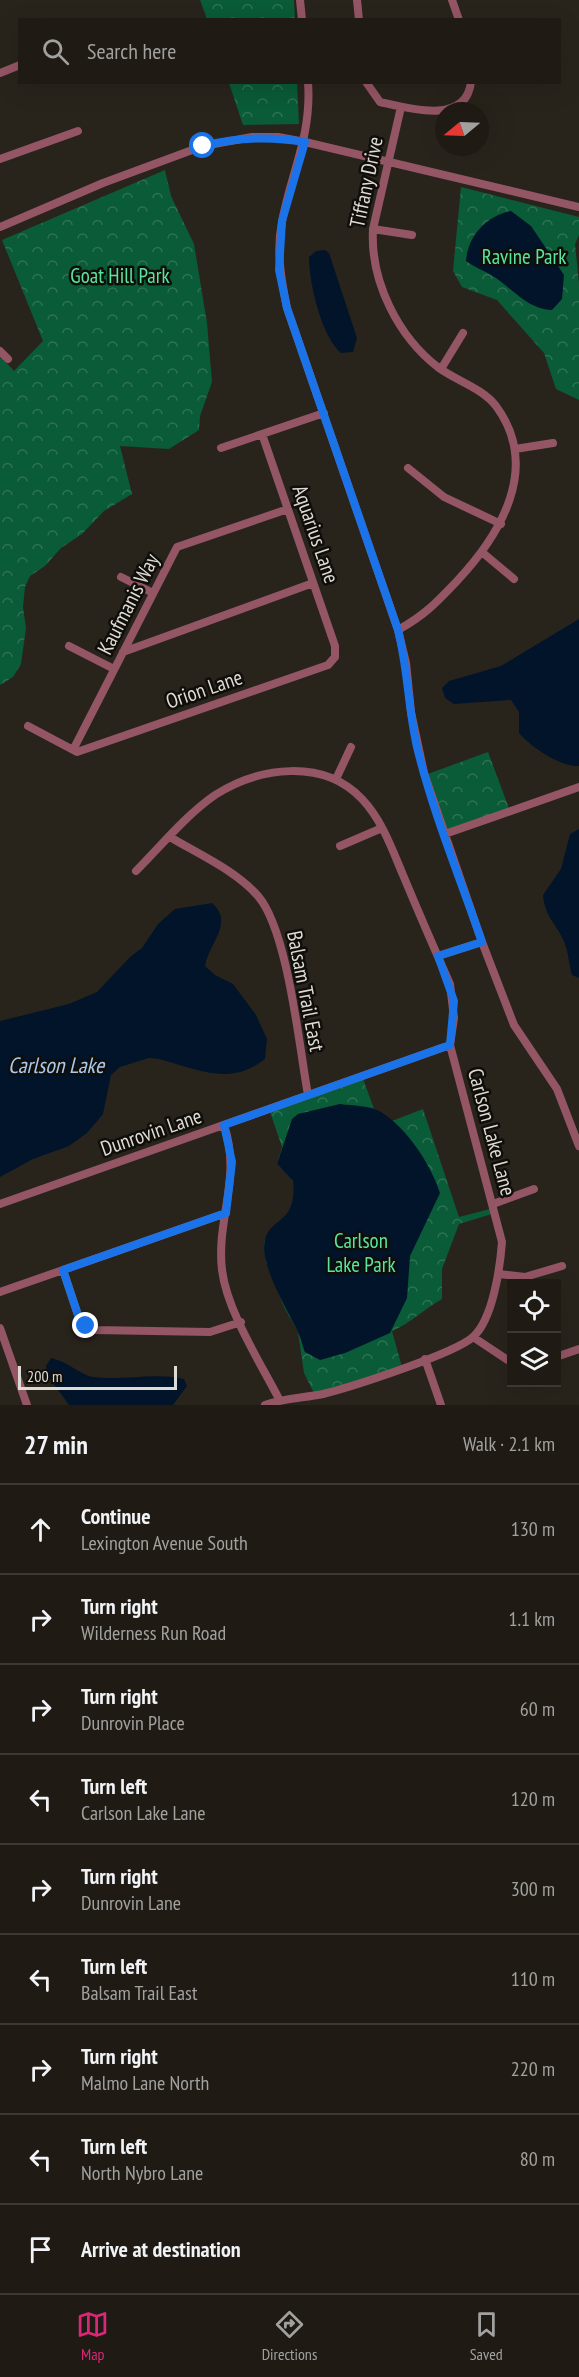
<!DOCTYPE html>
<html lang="en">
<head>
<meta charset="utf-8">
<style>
	body { margin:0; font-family:"PT Sans Narrow",sans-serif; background:#2c2822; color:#f1f3f6 }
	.controls { position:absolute; right:18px; bottom:18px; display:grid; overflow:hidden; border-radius:0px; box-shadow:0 6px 24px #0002 }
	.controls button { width:54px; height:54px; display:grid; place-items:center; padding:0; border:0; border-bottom:2px solid #3c3934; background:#1f1b14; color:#f1f3f6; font:30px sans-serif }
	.compass { position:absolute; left:435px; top:102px; width:54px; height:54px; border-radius:50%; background:#1f1b14; box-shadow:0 6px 24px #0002; rotate:251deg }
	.scale { position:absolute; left:18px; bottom:15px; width:159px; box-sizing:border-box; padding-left:6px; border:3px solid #dedad4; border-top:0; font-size:16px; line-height:21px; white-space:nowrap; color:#dedad4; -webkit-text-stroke:4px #100e0a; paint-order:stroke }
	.stop { position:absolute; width:18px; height:18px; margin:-14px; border:4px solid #1a73e8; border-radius:50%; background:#fff }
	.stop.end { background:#1a73e8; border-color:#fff; box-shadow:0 2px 6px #0008 }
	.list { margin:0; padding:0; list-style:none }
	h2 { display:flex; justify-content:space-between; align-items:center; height:78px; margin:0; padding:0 24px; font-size:26px }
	h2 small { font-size:20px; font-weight:400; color:#a1a1a0 }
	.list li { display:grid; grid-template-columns:39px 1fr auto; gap:18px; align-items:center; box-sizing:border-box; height:90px; padding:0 24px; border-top:2px solid #3c3934 }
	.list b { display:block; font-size:22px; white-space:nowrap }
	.list p { margin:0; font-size:20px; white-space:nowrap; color:#a1a1a0 }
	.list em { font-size:20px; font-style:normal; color:#a1a1a0 }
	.icon { flex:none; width:33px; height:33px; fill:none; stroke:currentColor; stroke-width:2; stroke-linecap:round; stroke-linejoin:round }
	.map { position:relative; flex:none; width:579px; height:1405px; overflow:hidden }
	.search { position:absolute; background:#1f1b14; box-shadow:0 6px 24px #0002; left:18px; right:18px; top:18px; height:66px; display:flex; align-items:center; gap:15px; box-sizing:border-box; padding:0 21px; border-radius:0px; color:#a1a1a0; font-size:22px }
	.sheet { height:888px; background:#1f1b14 }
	nav { display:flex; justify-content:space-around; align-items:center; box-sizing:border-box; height:84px; border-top:2px solid #3c3934; background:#1f1b14; font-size:16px; color:#a1a1a0 }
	nav a { display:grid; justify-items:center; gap:3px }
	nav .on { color:#db2777 }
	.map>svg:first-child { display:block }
</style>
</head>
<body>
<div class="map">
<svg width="579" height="1405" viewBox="0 0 579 1405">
	<defs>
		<pattern id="park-crowns" width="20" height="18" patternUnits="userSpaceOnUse" patternTransform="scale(1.5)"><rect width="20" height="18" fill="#0a5b37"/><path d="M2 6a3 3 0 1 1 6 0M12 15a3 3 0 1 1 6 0" fill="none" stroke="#2d7253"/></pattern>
	</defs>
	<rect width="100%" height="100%" fill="#29241b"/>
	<!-- park -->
	<path fill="url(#park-crowns)" d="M200 0H294L295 19H207Z
		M229 83H297L299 124 243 125Z
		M165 170 171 196 194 244 207 323 212 382 200 416 199 430 169 449 120 446 132 494 104 511 82 534 61 548 45 566 30 576 25 587 23 607 26 628 21 664 13 677 0 685V356L14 371 43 341 2 240Z
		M461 187 579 217V235L575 244 579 283V400L556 389 544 353 497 300 462 287 453 271Z
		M488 752 510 811 445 834 425 775Z
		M362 1076 374 1109 392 1121 423 1109 459 1217 494 1208 495 1213 459 1224 442 1269V1299C424 1309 411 1323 392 1331L402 1367 315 1395 304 1373 298 1332 284 1307 266 1262 264 1242 269 1232 286 1218 292 1205 294 1191 293 1181 277 1164 282 1147 269 1109Z"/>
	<!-- water -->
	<path fill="#01142a" d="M511 211 531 226 564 275 562 299 552 310C526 309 512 287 491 275 483 270 474 267 466 261 468 236 486 216 511 211Z
		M325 250 329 253 357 338 353 352 341 353C321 336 309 282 309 257L316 251Z
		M579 619V766C560 767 531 747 519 733V712L511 700 454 704 445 698 442 688 449 681 501 666Z
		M579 829V978L572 975C569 966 569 956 566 947 560 926 545 920 543 895L561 869 570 834Z
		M212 903C235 923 208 944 205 966L215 975 233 984 256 1015 267 1039 265 1059C229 1087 198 1069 159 1059L149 1058 120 1067 111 1075 103 1114 87 1133 69 1146 33 1159 0 1177V1021L69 1004 97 992 130 957 142 948 158 924 175 909Z
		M340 1104C353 1106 369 1105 381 1112 407 1128 431 1165 440 1193L410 1256 407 1298 390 1333 345 1353 320 1360 305 1352C302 1345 301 1337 297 1330 287 1309 259 1264 265 1240 271 1216 297 1225 293 1181L277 1164 292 1119 298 1114Z
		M51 1358C67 1361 82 1376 94 1377 124 1381 154 1372 184 1379L187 1386 173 1405H69L48 1376 46 1366Z"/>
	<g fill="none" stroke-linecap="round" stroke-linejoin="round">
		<!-- minor -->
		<path stroke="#945565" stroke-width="8" d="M300 0 302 20
			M357 0 359 20
			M452 0 459 20
			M0 73 20 65
			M308 82C312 135 291 173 282 222 276 251 281 279 287 308L398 630 406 663 411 712 424 773 482 942 514 1025 557 1089 579 1146
			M366 82 380 102C407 108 466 126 471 82
			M0 159 78 131
			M0 227 103 183 203 146 252 137H278L305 142 579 207
			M373 229 412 235
			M0 351 8 359
			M441 369 463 333
			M221 448 324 413
			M515 449 553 443
			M408 468 444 497 501 524
			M483 553 514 579
			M121 577 153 593
			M398 630C425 615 436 603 457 581 501 534 541 467 496 406 482 388 457 381 439 368 398 337 370 281 373 229L401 107
			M69 646 114 669
			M123 652 313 583
			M28 726 77 752 328 665 335 657V646L262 434
			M73 750 177 547 288 509
			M336 779 351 747
			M445 834 579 787
			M170 837C198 854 235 870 258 896 288 931 299 1046 308 1095
			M340 846 382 828
			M136 871C161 846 186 815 215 795 259 767 323 758 362 799 382 820 392 849 403 875 418 911 434 948 450 984L454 1018 450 1045 502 1242C500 1268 493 1319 473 1337 454 1354 351 1387 323 1394 303 1398 284 1398 265 1405
			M438 956 482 942
			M224 1125C242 1179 216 1218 222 1270 227 1311 260 1362 279 1399
			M0 1204 450 1045
			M493 1204 534 1189
			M63 1270 79 1318 95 1330 210 1332 241 1322
			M499 1274 525 1277 562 1266
			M0 1292 226 1213
			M0 1328 27 1405
			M473 1337 512 1363
			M556 1357 579 1349
			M425 1359 441 1405"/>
	</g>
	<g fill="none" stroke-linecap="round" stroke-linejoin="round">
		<!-- route -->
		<path stroke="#1a73e8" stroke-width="8" d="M86 1326 79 1318 63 1270 226 1213 232 1162 224 1125 450 1045 454 1001 438 956 482 942C460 878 433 813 417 747 408 708 408 669 398 630L287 308 279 270 282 221 305 142C269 136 238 137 203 146"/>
	</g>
	<g text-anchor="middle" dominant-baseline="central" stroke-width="5" stroke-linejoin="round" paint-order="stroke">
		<!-- street labels -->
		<g font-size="21" fill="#dedad4" stroke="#100e0a">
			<text transform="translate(366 182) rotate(-78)">Tiffany Drive</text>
			<text transform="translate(316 534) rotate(71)">Aquarius Lane</text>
			<text transform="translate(128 604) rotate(-63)">Kaufmanis Way</text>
			<text transform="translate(204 689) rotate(-19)">Orion Lane</text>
			<text transform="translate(306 991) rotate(79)">Balsam Trail East</text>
			<text transform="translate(151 1132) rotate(-19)">Dunrovin Lane</text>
			<text transform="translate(492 1132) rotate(75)">Carlson Lake Lane</text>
		</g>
		<!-- park labels -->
		<g font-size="21" fill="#59e59d" stroke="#100e0a">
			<text x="524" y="256">Ravine Park</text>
			<text x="120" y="275">Goat Hill Park</text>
			<text x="361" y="1240">Carlson<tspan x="361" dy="24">Lake Park</tspan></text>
		</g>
		<!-- water labels -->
		<g font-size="22" font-style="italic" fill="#a9caef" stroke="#100e0a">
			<text x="56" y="1065">Carlson Lake</text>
		</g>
	</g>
</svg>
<div class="controls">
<button><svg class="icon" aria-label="locate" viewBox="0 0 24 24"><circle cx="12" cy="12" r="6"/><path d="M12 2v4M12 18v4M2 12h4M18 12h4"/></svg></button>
<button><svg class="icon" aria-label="layers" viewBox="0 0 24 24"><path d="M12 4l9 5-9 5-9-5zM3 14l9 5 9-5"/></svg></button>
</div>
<svg class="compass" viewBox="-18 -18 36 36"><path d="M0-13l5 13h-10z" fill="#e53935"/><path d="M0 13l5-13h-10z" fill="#a1a1a0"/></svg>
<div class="scale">200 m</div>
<div class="stop" style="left:203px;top:146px"></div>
<div class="stop end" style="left:86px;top:1326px"></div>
<div class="search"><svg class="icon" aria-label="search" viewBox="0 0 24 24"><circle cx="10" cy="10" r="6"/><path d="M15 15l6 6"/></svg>Search here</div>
</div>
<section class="sheet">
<h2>27 min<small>Walk · 2.1 km</small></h2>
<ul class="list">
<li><svg class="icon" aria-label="ahead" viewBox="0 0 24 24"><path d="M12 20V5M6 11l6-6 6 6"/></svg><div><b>Continue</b><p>Lexington Avenue South</p></div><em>130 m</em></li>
<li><svg class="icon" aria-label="right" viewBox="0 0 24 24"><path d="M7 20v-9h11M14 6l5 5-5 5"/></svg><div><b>Turn right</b><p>Wilderness Run Road</p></div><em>1.1 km</em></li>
<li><svg class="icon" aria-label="right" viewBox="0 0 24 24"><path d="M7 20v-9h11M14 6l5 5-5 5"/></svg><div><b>Turn right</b><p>Dunrovin Place</p></div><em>60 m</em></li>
<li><svg class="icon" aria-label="left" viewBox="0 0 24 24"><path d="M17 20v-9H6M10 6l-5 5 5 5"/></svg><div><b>Turn left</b><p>Carlson Lake Lane</p></div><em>120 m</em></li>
<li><svg class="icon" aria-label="right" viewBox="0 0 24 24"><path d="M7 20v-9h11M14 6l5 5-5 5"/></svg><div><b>Turn right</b><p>Dunrovin Lane</p></div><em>300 m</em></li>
<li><svg class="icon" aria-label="left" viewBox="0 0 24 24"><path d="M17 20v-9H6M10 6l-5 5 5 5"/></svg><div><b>Turn left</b><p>Balsam Trail East</p></div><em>110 m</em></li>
<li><svg class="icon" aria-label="right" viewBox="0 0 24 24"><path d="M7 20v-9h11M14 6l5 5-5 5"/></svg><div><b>Turn right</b><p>Malmo Lane North</p></div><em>220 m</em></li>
<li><svg class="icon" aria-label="left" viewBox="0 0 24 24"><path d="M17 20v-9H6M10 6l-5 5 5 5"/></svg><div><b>Turn left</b><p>North Nybro Lane</p></div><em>80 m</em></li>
<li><svg class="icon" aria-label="arrive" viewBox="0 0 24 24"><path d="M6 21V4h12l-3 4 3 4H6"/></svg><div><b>Arrive at destination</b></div></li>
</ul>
</section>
<nav>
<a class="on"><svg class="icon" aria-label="map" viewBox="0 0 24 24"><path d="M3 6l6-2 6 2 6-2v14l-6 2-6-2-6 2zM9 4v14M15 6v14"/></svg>Map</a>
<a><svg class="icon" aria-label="directions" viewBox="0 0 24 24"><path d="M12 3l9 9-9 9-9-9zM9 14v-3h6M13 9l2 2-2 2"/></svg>Directions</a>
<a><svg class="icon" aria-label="saved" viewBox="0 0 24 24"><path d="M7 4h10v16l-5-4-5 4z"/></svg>Saved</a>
</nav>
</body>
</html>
